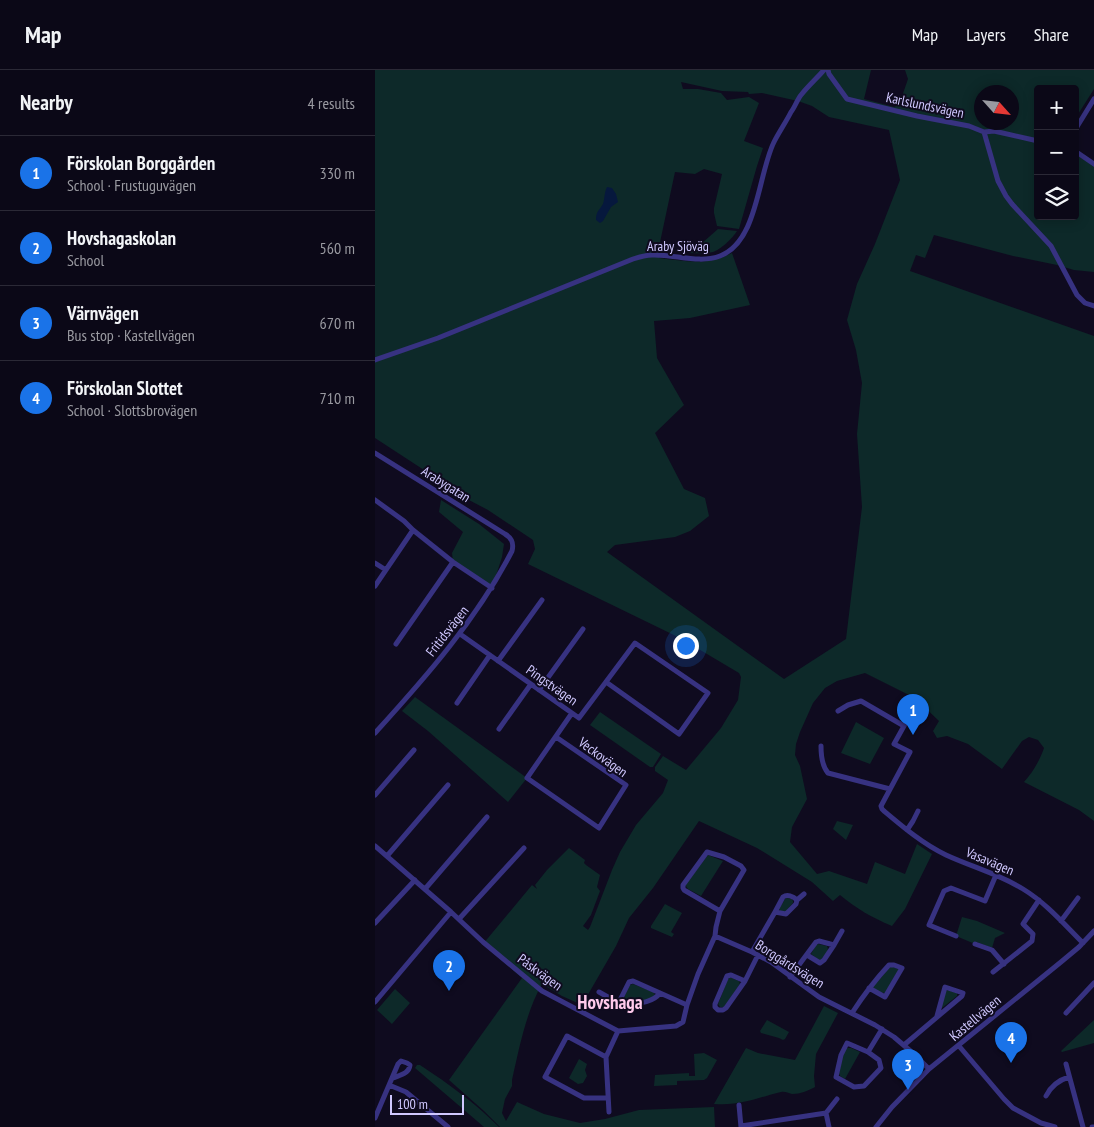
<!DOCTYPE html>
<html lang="en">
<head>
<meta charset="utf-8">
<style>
	body { margin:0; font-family:"PT Sans Narrow",sans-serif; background:#141120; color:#f1f3f6 }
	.controls { position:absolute; right:15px; top:15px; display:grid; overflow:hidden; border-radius:5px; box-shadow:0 2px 12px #0003 }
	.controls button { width:45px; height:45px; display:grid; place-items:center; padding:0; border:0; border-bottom:1px solid #2b2936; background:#0b0817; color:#f1f3f6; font:25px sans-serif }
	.compass { position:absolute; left:599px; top:15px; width:45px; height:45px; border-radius:50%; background:#0b0817; box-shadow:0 2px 12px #0003; rotate:117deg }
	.scale { position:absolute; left:15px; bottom:12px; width:74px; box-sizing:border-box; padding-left:5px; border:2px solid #d0c8ff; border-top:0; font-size:14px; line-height:18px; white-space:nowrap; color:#d0c8ff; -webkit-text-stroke:4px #0f0b1f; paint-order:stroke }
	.you { position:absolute; left:310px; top:575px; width:18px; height:18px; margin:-12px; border:4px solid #fff; border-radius:50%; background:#1a73e8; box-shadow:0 0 0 8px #1a73e833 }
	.badge { display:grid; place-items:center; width:32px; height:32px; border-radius:50%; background:#1a73e8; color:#fff; font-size:16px; font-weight:700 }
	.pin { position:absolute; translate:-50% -41px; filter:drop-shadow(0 1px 2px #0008) }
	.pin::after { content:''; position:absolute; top:26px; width:18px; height:15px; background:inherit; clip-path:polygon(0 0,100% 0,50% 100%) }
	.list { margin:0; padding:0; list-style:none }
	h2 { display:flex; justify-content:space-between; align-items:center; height:65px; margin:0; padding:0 20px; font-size:21px }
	h2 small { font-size:16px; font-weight:400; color:#9a9aa1 }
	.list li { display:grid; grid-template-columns:32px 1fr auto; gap:15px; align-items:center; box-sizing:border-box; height:75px; padding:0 20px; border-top:1px solid #2b2936 }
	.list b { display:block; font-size:19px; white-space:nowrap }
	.list p { margin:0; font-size:16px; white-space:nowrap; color:#9a9aa1 }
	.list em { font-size:16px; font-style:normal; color:#9a9aa1 }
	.icon { flex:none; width:28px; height:28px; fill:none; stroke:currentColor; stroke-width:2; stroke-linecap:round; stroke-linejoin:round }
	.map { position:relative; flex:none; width:719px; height:1057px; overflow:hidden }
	header { display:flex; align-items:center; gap:30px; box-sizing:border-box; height:70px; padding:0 25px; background:#0b0817; border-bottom:1px solid #2b2936 }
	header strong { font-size:24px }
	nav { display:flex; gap:28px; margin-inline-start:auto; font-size:18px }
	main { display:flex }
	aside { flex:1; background:#0b0817 }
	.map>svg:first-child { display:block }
</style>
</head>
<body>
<header>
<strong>Map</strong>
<nav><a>Map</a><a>Layers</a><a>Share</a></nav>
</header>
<main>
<aside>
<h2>Nearby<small>4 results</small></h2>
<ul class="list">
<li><span class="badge">1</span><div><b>Förskolan Borggården</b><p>School · Frustuguvägen</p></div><em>330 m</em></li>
<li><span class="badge">2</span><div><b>Hovshagaskolan</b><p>School</p></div><em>560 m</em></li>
<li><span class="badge">3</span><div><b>Värnvägen</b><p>Bus stop · Kastellvägen</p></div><em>670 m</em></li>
<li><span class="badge">4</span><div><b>Förskolan Slottet</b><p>School · Slottsbrovägen</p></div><em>710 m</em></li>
</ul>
</aside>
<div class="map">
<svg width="719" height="1057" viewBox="0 0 719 1057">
	<rect width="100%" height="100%" fill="#0f0b1f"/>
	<!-- green -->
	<path fill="#0d2929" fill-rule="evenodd" d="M0 0H496L489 29 519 37 524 35 533 9 530 0H719V19L700 49V19H663V146H700V84L719 96V202L699 200 682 195 638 186 559 165 550 188 541 185 535 201 719 266V751L704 740 649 712C658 702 665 690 669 678L663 670 654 667 647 671 627 699 593 674 572 666 562 668 558 661 564 651 540 628 490 603 462 611 450 618 438 633 425 662 421 674 420 685 425 696 432 729 417 757 415 772 442 804 454 801 492 814 500 792 530 804 542 774 557 784 530 839 517 856C496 847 482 839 465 825L458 831 437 812 382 778 324 751 278 818 254 848 241 876 207 935 187 926 167 914C151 942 144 979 137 1010V1016L130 1029 127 1043 131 1051 142 1032 169 1044 205 1053 230 1049 264 1040 339 1037 340 1057H125L109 1041 74 1010 147 908 108 874 157 815 162 819 160 815 172 800 194 778 210 790 209 793 211 795 225 805 222 817 225 821 216 845 208 856 213 860 215 857 237 800 245 782 261 755 288 723 293 710 280 701V697L288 686 311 700 346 658 363 630 366 607 364 603 305 568 153 494 160 479 158 470 113 440 73 419 49 400 0 368ZM306 12 347 21 373 22 374 24 387 23 423 31 437 36 454 47 514 60 525 110 500 174 482 214 472 250 481 280 487 313 482 364 487 437 471 569 409 609 232 482 240 475 300 467 315 461 334 446 330 428 309 419 280 363 309 335 282 288 279 251 315 248 375 235 357 183C333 196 310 191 284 188V177L300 102 320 104 329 99 347 104 339 138V143L342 156 364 159 382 96 388 78 369 71 384 33 374 27 352 30 346 23 323 19H308ZM606 22H636V52H606Z
		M343 159 362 161C358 168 345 180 338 182 330 184 321 183 313 183L326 174Z
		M66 430 104 454 129 474 127 487 117 518 78 492 77 483 88 462 64 442Z
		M40 627 152 708 133 732 53 661 27 641Z
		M225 642 286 684 278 697H275L215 655Z
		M481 652 509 668 495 694 466 683Z
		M462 751 478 755 471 770 458 759Z
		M333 785 348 791 326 826 313 819 310 815Z
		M412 828 417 829 418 831V833L410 842 405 841 404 839 410 829Z
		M290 834 307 843 296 862 299 864 297 867 276 858V856Z
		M587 847 602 851 630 863 620 868 617 878 602 872 600 874 581 866Z
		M443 874 452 876C455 881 449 886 446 890H444L436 884 441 875Z
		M516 896 523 899V901L510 923C506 923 500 920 498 917Z
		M354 908H357L364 911 365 914 349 937H345L343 934 353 909Z
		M258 914 278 922 280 925 275 930 250 932 248 929 255 915Z
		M20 919 35 933 17 954 2 940Z
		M573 920 582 923V926L567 938 566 937 571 921Z
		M449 936 463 943 441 984 439 1006 440 1017C432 1021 426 1024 417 1024 413 1023 410 1021 406 1022 381 1028 366 1036 339 1034L371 978 383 983 420 990Z
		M392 950 414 962 410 969 408 970 404 968 386 963 385 961Z
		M719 950V973L687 982 686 981Z
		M471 978H476L485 982 470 1009 465 1006 464 1003 468 984Z
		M329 983 342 990 332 1008 329 1010 302 1011V1015L279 1016 280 1005 314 1003V1006H320L319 984Z
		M204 989 212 994 210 1000 212 1006 208 1013 203 1014 194 1008Z
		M42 995H45C74 1014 100 1033 124 1057H109L40 998Z"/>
	<!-- water -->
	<path fill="#06183d" d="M232 117 237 118 241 124 243 132 236 137 228 151 225 153 221 150C221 141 224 141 228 134 230 128 229 123 232 117Z"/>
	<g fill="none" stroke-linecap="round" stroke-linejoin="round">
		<!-- minor -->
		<path stroke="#373281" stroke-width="5" d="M453 0 454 4 472 29 542 46 594 56 609 62 619 61 663 71
			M700 60 719 29
			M609 62 623 111 631 126 637 134 676 176 702 225 710 233 719 236
			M700 81 719 94
			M0 290 63 268 258 189C264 187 270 185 277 185 299 184 324 194 345 186 383 172 383 104 399 72 404 62 411 52 416 42 420 37 422 30 426 25 433 16 442 8 449 0
			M0 383 130 464C137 468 139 473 137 481 102 549 51 607 0 663
			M0 430 29 451 38 460 78 492 117 518
			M0 493 11 500
			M0 516 38 460
			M85 564 204 648 260 573 333 623 304 664 231 612
			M21 574 78 492
			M123 591 167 530
			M164 620 208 559
			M82 633 115 585
			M463 641 473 635 486 631 529 656 519 674 535 682 506 736 507 739 509 741C528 757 548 774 571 785 597 797 624 804 648 819 671 833 689 854 708 873
			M529 656 536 644
			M124 659 156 614
			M181 667 251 715 224 758 152 708 197 643
			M446 676C446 686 447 696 453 703L515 719
			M0 725 39 680
			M532 760 538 751 543 741
			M0 776 76 842 108 872 167 921 243 961
			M12 786 73 715
			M50 819 112 747
			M422 830 429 824
			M84 849 149 778
			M686 851 703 828
			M0 853 40 810
			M340 866 377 882 396 892 444 927 500 955 519 967 539 984 554 999
			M581 866 554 855 569 821 576 818 610 831 621 805
			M600 874 617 880 629 894
			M459 875 467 861
			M377 882 400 842 411 844 421 834 422 830C418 826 412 824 408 827L400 842
			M618 902 657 871 658 864 648 854 664 830
			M415 907 441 872 444 871 459 875 449 890 445 893 432 885
			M370 911 356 905 352 906 340 934V937L343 940H348L351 938 370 911 383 885
			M224 922 240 931H245
			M285 923C277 934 261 933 249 934L245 930 254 912 258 911 312 935
			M0 932 76 842
			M477 943C488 926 500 910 514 895H519L527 898 510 927 494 918
			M691 943 719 913
			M243 961 301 956 308 952 312 935 323 904 340 866 341 857 345 841 369 800 366 796 349 787 332 782 308 815V818L309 820 345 841
			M529 975 587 926 588 923 570 917 562 946
			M584 976 629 1029 638 1038 666 1053 680 1057
			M493 982 472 973 466 985 461 1007 479 1017 489 1016 506 998 504 990 493 982 507 959
			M231 987 192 966 170 1007 209 1028H233
			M691 994 708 1057
			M14 1015 31 1022 73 1057
			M671 1026C676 1016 684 1010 694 1007
			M364 1035 366 1057
			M234 1042 231 987 243 961
			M451 1043 462 1029
			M0 1048 23 994 26 991 32 993 35 995C34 1004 25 1005 18 1008
			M366 1056 451 1043 454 1057
			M501 1057 517 1037 554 999 686 892 704 877 719 861
			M717 1057H719"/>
	</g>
	<g text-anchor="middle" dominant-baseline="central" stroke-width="4" stroke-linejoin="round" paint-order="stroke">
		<!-- street labels -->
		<g font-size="14" fill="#d0c8ff" stroke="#0f0b1f">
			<text transform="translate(550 35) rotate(12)">Karlslundsvägen</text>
			<text x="303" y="176">Araby Sjöväg</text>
			<text transform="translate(71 414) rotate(32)">Arabygatan</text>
			<text transform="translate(72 561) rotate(-52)">Fritidsvägen</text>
			<text transform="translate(177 615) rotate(35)">Pingstvägen</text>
			<text transform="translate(228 687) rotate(36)">Veckovägen</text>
			<text transform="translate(615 791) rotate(23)">Vasavägen</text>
			<text transform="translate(415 894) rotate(32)">Borggårdsvägen</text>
			<text transform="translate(165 902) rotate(36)">Påskvägen</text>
			<text transform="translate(600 948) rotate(-40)">Kastellvägen</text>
		</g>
		<!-- district labels -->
		<g font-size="19" font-weight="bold" fill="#ffcaeb" stroke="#0f0b1f">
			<text x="235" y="932">Hovshaga</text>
		</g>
	</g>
</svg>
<div class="controls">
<button>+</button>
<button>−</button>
<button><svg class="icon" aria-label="layers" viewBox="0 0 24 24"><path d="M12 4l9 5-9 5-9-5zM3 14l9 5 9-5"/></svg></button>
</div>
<svg class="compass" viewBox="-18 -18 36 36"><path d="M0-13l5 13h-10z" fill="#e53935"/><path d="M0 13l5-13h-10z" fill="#9a9aa1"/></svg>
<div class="scale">100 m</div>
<div class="you"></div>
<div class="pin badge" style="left:538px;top:665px">1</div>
<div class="pin badge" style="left:74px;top:921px">2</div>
<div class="pin badge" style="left:533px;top:1020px">3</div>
<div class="pin badge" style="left:636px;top:993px">4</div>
</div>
</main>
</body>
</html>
